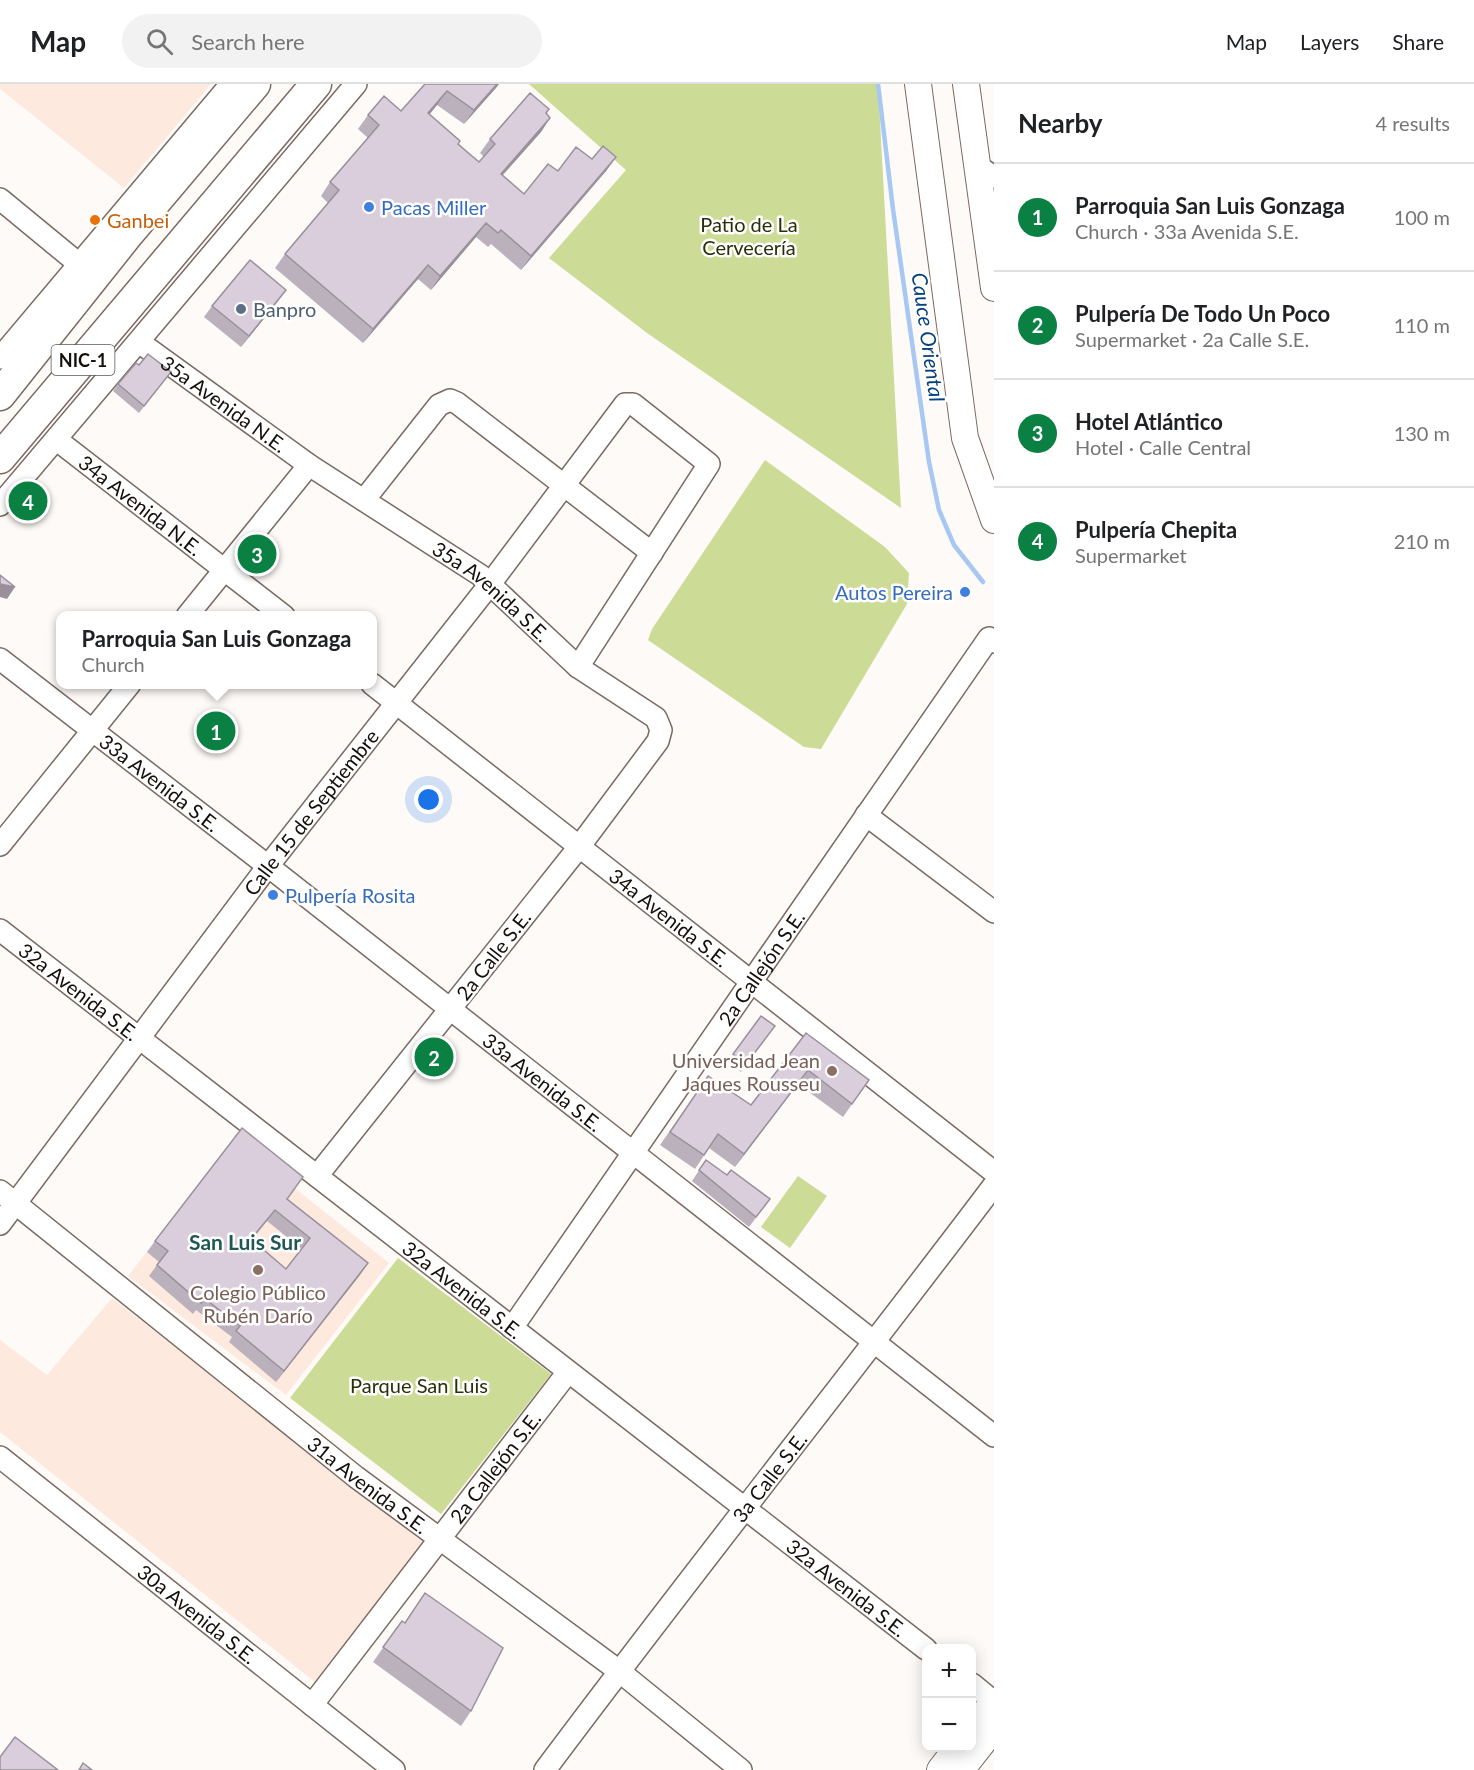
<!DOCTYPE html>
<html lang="en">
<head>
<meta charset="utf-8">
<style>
	body { margin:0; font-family:Lato,sans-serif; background:#f2f2f2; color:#202124 }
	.controls { position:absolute; right:18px; bottom:18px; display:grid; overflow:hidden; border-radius:12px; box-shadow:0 3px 15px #0003 }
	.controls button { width:54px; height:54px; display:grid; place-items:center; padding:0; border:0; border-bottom:2px solid #e0e0e0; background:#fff; color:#202124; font:30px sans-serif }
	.you { position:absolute; left:429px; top:716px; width:21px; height:21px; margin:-15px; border:4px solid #fff; border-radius:50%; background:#1a73e8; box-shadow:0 0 0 9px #1a73e833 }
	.badge { display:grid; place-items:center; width:39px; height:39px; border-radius:50%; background:#0b8043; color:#fff; font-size:20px; font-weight:700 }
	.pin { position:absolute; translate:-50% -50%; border:3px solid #fff; box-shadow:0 2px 6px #0006 }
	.popup { position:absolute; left:56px; top:527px; width:321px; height:78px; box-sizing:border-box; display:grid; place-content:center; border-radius:12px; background:#fff; filter:drop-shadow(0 2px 4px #0005); font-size:20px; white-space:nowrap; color:#757577 }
	.popup b { font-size:22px; color:#202124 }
	.popup::after { content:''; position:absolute; left:50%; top:100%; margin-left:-12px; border:12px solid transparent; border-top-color:#fff }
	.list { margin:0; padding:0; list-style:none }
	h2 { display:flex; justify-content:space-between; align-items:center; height:78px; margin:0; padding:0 24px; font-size:26px }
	h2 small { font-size:20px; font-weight:400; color:#757577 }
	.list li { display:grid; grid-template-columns:39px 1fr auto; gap:18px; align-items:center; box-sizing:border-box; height:108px; padding:0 24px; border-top:2px solid #e0e0e0 }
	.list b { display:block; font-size:22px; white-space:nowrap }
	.list p { margin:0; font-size:20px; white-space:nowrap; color:#757577 }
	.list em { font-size:20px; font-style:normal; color:#757577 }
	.icon { flex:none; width:33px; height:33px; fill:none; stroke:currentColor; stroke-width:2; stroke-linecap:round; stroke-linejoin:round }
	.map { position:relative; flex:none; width:994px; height:1686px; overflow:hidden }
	header { display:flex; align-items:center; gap:36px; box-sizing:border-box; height:84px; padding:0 30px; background:#fff; border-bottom:2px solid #e0e0e0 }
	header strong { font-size:28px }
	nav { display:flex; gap:33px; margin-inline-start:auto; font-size:21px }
	.search { width:420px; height:54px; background:#f2f2f2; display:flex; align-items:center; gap:15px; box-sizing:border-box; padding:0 21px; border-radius:33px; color:#757577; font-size:22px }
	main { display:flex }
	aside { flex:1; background:#fff }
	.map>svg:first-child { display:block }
</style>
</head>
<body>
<header>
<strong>Map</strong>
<div class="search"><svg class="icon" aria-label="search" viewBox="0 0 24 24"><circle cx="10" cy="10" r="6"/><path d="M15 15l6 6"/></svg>Search here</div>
<nav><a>Map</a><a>Layers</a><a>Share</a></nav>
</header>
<main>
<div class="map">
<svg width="994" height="1686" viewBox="0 0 994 1686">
	<rect width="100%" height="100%" fill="#fefaf8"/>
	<!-- built -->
	<path fill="#fee9de" d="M0 0H211L124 104 0 5Z
		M234 1056 389 1179 286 1311 128 1192Z
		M112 1214 424 1456 315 1598 0 1348V1256L47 1291Z"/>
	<!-- green -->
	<path fill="#ccdb95" d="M529 0H878L901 424 647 249 549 174 626 86Z
		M765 376 885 463 909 489 907 520 821 665 804 663 648 556 652 545Z
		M798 1092 827 1112 790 1164 761 1143Z
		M398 1174 551 1290 441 1430 290 1314Z"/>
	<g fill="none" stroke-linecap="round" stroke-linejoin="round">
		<!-- stream -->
		<path stroke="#a7c8f3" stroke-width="4.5" d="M878 0 893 125 929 378 939 426 954 461 983 498"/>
		<!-- minor casing -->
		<g stroke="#7a6a62" stroke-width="24">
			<g id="minor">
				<path d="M979 83 994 93"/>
				<path d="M0 115 79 180"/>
				<path id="s1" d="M139 258 309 381 480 491 578 583 656 634 661 646 658 657 579 763 317 1092"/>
				<path d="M0 274 231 0"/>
				<path id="s2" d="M57 356 284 532"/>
				<path d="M364 416 439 321 450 316 457 319 652 469"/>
				<path d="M0 421 356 0"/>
				<path d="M187 532 309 381"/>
				<path id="s3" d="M0 575 268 782 994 1352"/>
				<path id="s4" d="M372 600 994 1088"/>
				<path d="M866 731 994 828"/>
				<path d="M0 761 130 600"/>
				<path id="s5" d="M0 846 926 1565"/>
				<path id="s6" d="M0 1107 356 1393 619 1587 741 1686"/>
				<path id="s7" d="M0 1140 268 782 490 500 625 320H633L709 380 578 583"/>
				<path id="s8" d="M512 1244 989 554 994 558"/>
				<path id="s9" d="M0 1373 394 1686"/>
				<path d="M972 1600 994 1618"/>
				<path id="s10" d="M312 1621 568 1288"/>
				<path id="s11" d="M545 1686C692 1489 846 1297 994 1101"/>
			</g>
		</g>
		<!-- major casing -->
		<g stroke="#7a6a62" stroke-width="28">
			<path id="major" d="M918 0 965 354 994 436
				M966 0 994 204
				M972 1645 994 1617
				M940 1686 957 1664
				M961 1686 994 1644"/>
		</g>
		<!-- highway casing -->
		<g stroke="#7a6a62" stroke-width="33">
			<path id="highway" d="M0 311 129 149 255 0
				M0 374 316 0"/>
		</g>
		<!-- minor -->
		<use href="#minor" stroke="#fff" stroke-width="21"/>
		<!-- major -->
		<use href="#major" stroke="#fff" stroke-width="26"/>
		<!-- highway -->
		<use href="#highway" stroke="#fff" stroke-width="30"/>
	</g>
	<!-- wall -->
	<path fill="#bbb1bd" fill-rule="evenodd" d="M425 0H499L464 40 437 21 430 30 458 60 479 78 484 73 480 69 490 55 546 30 550 34 541 48 502 92 524 110 558 87 592 75 616 73 606 87 521 186 491 160 488 163 476 153 431 206 418 195 363 259 275 184 285 170 328 119 321 112 330 98 368 54 358 45 368 31 401 27Z
		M278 217 241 263 204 233 212 222Z
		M139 281 171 288 139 329 113 307 118 300Z
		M761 932 775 942 741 988 728 978Z
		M806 949 869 996 843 1033 798 1000 735 1083 709 1064 695 1085 660 1061 708 992 751 1021Z
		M706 1076 727 1091 770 1115 749 1143 692 1097Z
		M287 1115 368 1179 276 1298 229 1258 232 1253 196 1226 193 1230 149 1192 159 1178 147 1168 155 1157ZM267 1137 302 1165 286 1185 252 1156Z
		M402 1537 471 1627 461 1642 373 1578Z"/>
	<!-- shaded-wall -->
	<path fill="#99909a" d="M497 0H499L496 4 464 40 474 26Z
		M447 7 437 21 419 43 428 29Z
		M550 34 541 48 491 104 501 90Z
		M616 73 606 87 521 186 531 172Z
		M486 139 476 153 431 206 440 192Z
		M428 181 418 195 363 259 373 245Z
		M286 206 278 217 241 263 249 252Z
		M0 500 15 503 7 515 0 513Z
		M808 986 798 1000 735 1083 744 1070Z
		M368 1179 360 1191 276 1298 284 1287Z"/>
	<!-- building -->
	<path fill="#dacedc" stroke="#99909a" stroke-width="1.5" fill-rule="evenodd" d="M425 0H497L474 26 447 7 428 29 460 57 458 60 479 78 495 60 490 55 530 9 549 25 546 29 550 34 501 90 524 110 548 80 558 87 576 63 592 75 603 62 616 73 531 172 501 146 498 149 486 139 440 192 428 181 373 245 285 170 339 106 330 98 379 41 368 31 384 12 401 27Z
		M250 176 286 206 249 252 212 222Z
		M148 270 171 288 144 322 118 300 136 279 139 281Z
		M0 491 15 503 0 500Z
		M761 932 775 942 746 980 733 970Z
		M806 949 869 996 852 1020 808 986 744 1070 718 1050 704 1071 670 1048 708 992 751 1021Z
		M242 1044 303 1093 287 1115 368 1179 284 1287 236 1247 240 1242 204 1214 201 1219 157 1181 168 1167 155 1157ZM275 1126 310 1154 286 1185 251 1155Z
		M706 1076 727 1091 731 1086 770 1115 756 1133 699 1086Z
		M425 1509 503 1564 471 1627 383 1563 402 1537 405 1539Z
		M15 1653 58 1686H0V1673Z
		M83 1679 92 1686H79Z"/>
	<!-- markers -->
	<g fill="#3f7fe0" stroke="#fff" stroke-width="2">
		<circle cx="369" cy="123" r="6"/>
		<circle cx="965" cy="508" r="6"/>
		<circle cx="273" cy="811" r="6"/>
	</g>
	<circle fill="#e8710a" stroke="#fff" stroke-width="2" cx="95" cy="136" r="6"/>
	<circle fill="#5c6f8a" stroke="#fff" stroke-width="2" cx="241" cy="225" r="6"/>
	<g fill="#8d6e63" stroke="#fff" stroke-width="2">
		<circle cx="832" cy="987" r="6"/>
		<circle cx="258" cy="1186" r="6"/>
	</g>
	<g text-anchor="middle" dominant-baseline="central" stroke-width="5" stroke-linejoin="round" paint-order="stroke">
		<!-- shield labels -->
		<rect fill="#fff" stroke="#5b5755" stroke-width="1.5" x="51.5" y="261" width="63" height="30" rx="4.5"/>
		<g font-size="18" font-weight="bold" fill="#150f0c">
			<text x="83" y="276">NIC-1</text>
		</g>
		<!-- shop labels -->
		<g font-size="20" fill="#366cbe" stroke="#fff" text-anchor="start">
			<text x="381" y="123">Pacas Miller</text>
			<text x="953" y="508" text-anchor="end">Autos Pereira</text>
			<text x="285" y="811">Pulpería Rosita</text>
		</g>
		<!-- food labels -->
		<g font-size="20" fill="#c56008" stroke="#fff" text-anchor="start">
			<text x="107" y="136">Ganbei</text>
		</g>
		<!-- park labels -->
		<g font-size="20" fill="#293008" stroke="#fff">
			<text x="749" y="140">Patio de La<tspan x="749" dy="23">Cervecería</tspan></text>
			<text x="419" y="1301">Parque San Luis</text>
		</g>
		<!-- service labels -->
		<g font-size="20" fill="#4e5e75" stroke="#fff" text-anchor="start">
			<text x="253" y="225">Banpro</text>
		</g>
		<!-- street labels -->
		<g font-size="20" fill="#150f0c" stroke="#fff">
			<text stroke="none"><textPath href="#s1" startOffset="105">35a Avenida N.E.</textPath></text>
			<text stroke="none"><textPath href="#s2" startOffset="106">34a Avenida N.E.</textPath></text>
			<text stroke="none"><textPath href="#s1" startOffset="432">35a Avenida S.E.</textPath></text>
			<text stroke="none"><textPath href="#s3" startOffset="202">33a Avenida S.E.</textPath></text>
			<text stroke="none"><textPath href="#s7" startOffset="516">Calle 15 de Septiembre</textPath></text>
			<text stroke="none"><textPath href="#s4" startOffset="378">34a Avenida S.E.</textPath></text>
			<text transform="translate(493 871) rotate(-52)">2a Calle S.E.</text>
			<text stroke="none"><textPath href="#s8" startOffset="438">2a Callejón S.E.</textPath></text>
			<text stroke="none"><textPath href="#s5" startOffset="100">32a Avenida S.E.</textPath></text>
			<text stroke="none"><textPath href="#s3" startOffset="688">33a Avenida S.E.</textPath></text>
			<text stroke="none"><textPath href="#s5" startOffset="586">32a Avenida S.E.</textPath></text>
			<text stroke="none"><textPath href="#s10" startOffset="300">2a Callejón S.E.</textPath></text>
			<text stroke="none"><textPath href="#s11" startOffset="369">3a Calle S.E.</textPath></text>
			<text stroke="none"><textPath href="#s6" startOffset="471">31a Avenida S.E.</textPath></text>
			<text stroke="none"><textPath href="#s5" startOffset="1072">32a Avenida S.E.</textPath></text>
			<text stroke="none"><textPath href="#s9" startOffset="252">30a Avenida S.E.</textPath></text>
		</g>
		<!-- education labels -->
		<g font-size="20" fill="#785e54" stroke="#fff" text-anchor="end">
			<text x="820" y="976">Universidad Jean<tspan x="820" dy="23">Jaques Rousseu</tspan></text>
			<text x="258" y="1208" text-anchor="middle">Colegio Público<tspan x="258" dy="23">Rubén Darío</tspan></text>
		</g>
		<!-- water labels -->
		<g font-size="21" font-style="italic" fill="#04407e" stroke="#fff">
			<text transform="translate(929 253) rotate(82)">Cauce Oriental</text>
		</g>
		<!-- neighbourhood labels -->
		<g font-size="21" font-weight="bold" fill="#1e5855" stroke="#fff">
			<text x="245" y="1157">San Luis Sur</text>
		</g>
	</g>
</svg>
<div class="controls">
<button>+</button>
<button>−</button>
</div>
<div class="you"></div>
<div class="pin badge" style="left:216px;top:647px">1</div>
<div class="popup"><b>Parroquia San Luis Gonzaga</b>Church</div>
<div class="pin badge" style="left:434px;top:973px">2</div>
<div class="pin badge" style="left:257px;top:470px">3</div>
<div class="pin badge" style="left:28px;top:417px">4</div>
</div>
<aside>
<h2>Nearby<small>4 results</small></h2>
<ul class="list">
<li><span class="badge">1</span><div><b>Parroquia San Luis Gonzaga</b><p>Church · 33a Avenida S.E.</p></div><em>100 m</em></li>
<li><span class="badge">2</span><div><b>Pulpería De Todo Un Poco</b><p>Supermarket · 2a Calle S.E.</p></div><em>110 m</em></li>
<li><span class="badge">3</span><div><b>Hotel Atlántico</b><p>Hotel · Calle Central</p></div><em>130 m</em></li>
<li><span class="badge">4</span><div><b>Pulpería Chepita</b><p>Supermarket</p></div><em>210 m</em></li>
</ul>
</aside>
</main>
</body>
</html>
